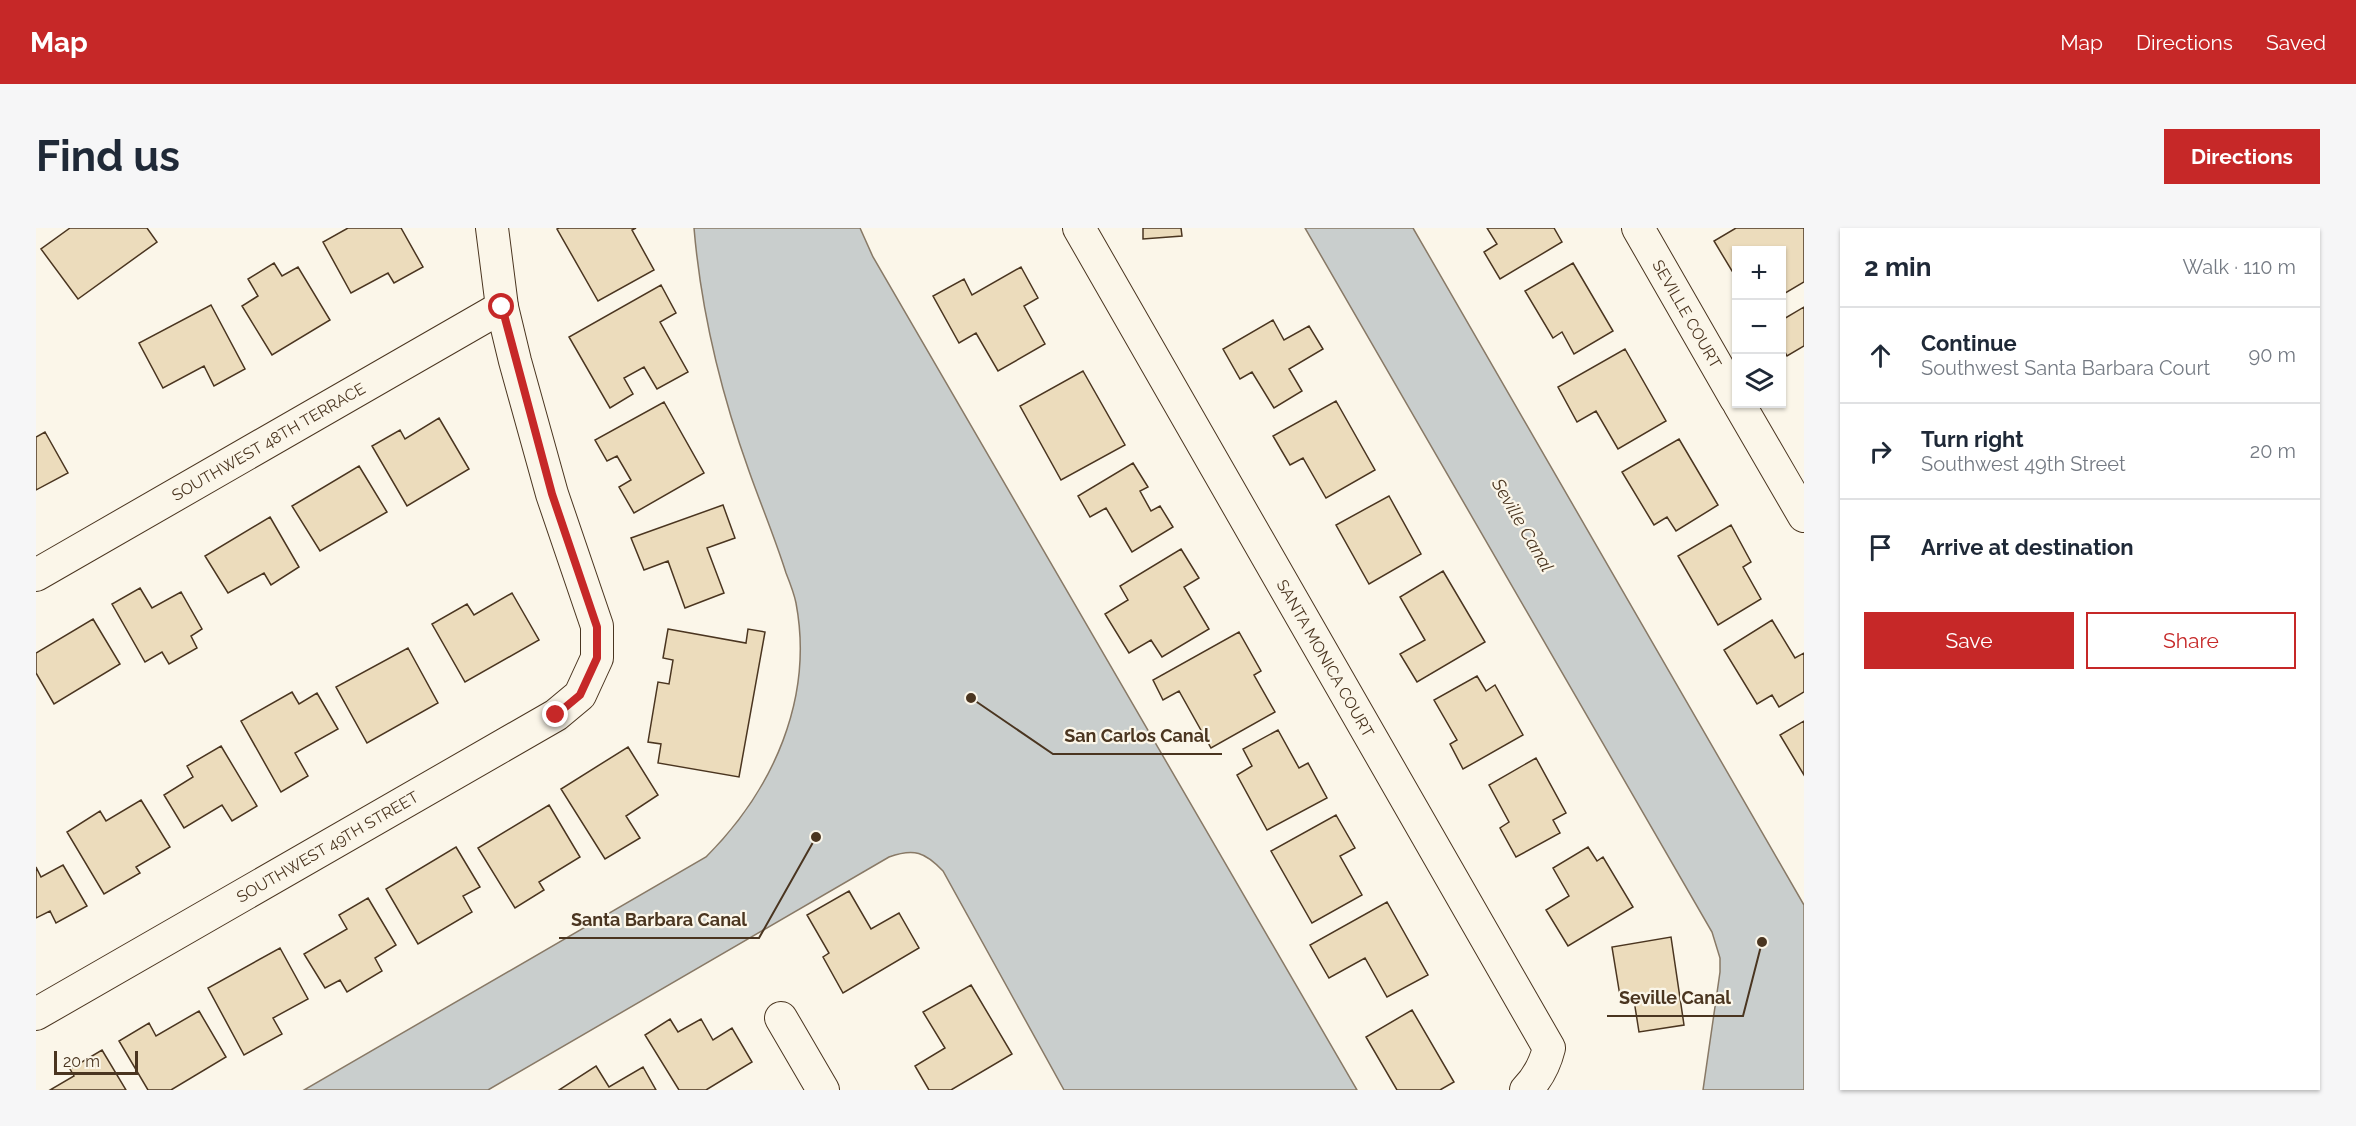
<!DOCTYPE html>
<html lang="en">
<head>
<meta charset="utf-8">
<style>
	body { margin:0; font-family:Raleway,sans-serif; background:#f6f6f7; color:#1f2937 }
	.controls { position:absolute; right:18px; top:18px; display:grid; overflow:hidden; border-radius:0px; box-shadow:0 2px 4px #0004 }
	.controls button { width:54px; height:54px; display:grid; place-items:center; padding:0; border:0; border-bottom:2px solid #e0e1e3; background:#fff; color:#1f2937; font:30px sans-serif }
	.scale { position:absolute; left:18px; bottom:15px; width:84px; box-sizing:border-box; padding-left:6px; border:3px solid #4a3520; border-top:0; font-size:16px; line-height:21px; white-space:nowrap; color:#4a3520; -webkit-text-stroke:4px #fbf6e9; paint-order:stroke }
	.stop { position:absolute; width:18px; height:18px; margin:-14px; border:4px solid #c62828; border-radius:50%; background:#fff }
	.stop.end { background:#c62828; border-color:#fff; box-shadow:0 2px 6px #0008 }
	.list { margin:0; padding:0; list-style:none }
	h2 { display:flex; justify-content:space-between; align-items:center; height:78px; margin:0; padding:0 24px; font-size:26px }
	h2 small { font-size:20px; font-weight:400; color:#747a83 }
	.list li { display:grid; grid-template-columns:39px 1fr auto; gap:18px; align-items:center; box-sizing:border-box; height:96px; padding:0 24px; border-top:2px solid #e0e1e3 }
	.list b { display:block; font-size:22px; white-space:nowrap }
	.list p { margin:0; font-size:20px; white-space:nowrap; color:#747a83 }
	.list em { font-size:20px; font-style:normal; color:#747a83 }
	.actions { display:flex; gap:12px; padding:18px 24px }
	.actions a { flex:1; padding:14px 0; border:2px solid #c62828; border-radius:0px; text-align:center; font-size:21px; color:#c62828 }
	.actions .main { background:#c62828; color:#fff }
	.icon { flex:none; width:33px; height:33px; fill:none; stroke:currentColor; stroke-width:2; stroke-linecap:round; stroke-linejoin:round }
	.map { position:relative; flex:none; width:1768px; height:862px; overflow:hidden; border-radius:0px }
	header { display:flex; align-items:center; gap:36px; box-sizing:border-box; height:84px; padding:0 30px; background:#c62828; color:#fff }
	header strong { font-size:28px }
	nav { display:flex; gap:33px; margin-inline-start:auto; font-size:21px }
	.intro { display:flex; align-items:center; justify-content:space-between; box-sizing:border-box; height:144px; padding:0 36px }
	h1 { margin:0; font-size:42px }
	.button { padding:15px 27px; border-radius:0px; background:#c62828; color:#fff; font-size:21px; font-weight:700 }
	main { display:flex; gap:36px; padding:0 36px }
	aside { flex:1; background:#fff; border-radius:0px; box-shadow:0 2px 4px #0004 }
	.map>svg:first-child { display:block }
</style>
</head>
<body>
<header>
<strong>Map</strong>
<nav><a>Map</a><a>Directions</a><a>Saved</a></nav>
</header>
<div class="intro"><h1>Find us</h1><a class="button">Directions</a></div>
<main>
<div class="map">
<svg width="1768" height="862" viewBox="0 0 1768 862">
	<rect width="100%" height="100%" fill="#fbf6e9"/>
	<!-- water -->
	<path fill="#c9cecd" stroke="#887966" stroke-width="1.5" d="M658 0H824L837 29 1321 862H1028L907 643C889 624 878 620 853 629L452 862H268L670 629C737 562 778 471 760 375 758 365 754 355 750 345 739 310 725 277 713 243 685 165 665 82 658 0Z
		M1269 0H1377L1768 677V862H1667L1684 744V730L1676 704Z"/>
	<!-- building -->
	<path fill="#ecdcbc" stroke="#4a3520" stroke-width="1.5" d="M34 0H111L121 14 42 71 5 21Z
		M312 0H365L387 39 358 55 352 45 315 65 287 14Z
		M523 0H600L596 2 618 42 562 73 521 1Z
		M1107 0H1145L1146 8 1107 11Z
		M1451 0H1518L1526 14 1464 51 1448 24 1461 16Z
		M1700 0H1768V54L1746 67V22H1700V40L1696 43 1678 13Z
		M238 35 246 48 262 39 294 92 236 127 206 78 222 68 212 51Z
		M1537 35 1577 103 1538 126 1526 104 1517 110 1489 63Z
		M985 39 1002 70 988 78 1009 116 962 143 940 105 923 115 897 68 928 51 936 67Z
		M625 57 640 85 624 94 652 144 621 161 608 139 588 150 597 166 574 180 533 109Z
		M175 77 209 141 178 158 168 138 127 160 103 115Z
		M1768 79V118L1751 128 1746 118V92Z
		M1237 92 1248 112 1273 98 1287 121 1253 141 1266 163 1238 180 1216 144 1204 151 1187 121Z
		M1589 121 1630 193 1582 221 1560 183 1541 194 1522 159Z
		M1047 143 1089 217 1025 252 984 178Z
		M1300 173 1339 242 1290 270 1267 230 1254 237 1237 208Z
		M628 174 668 245 598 285 583 259 595 252 581 228 571 233 559 212Z
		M403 190 433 241 371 278 336 218 364 202 369 211Z
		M9 204 32 245 0 262V209Z
		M1643 211 1682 277 1640 303 1631 289 1618 297 1586 244Z
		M1097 235 1112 259 1104 263 1115 283 1124 278 1137 299 1096 324 1070 280 1054 289 1042 268Z
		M323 238 351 284 284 323 256 278Z
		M1353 268 1385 326 1333 356 1300 297Z
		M687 277 699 310 671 320 688 365 649 380 632 333 608 342 595 310Z
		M234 289 263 339 235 357 228 345 192 365 169 328Z
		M1695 297 1715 334 1707 339 1725 371 1682 397 1642 328Z
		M1145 321 1163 350 1148 359 1173 401 1126 429 1115 412 1093 425 1069 386 1092 372 1084 358Z
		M1407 343 1449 414 1381 454 1364 426 1389 412 1364 369Z
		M104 360 116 380 145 364 166 401 155 408 161 420 133 436 126 424 109 434 76 376Z
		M476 365 503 412 429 454 396 396 431 376 438 387Z
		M57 391 84 436 18 476 0 445V425Z
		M1736 392 1759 430 1768 425V464L1743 479 1736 467 1721 476 1688 422Z
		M632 401 710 415 712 401 729 404 703 549 622 535 625 516 612 514 622 454 633 456 637 432 627 430Z
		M1203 404 1225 443 1218 447 1239 484 1175 520 1143 463 1127 472 1117 452Z
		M372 420 402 475 331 515 300 459Z
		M1441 448 1450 463 1459 457 1487 507 1427 541 1414 516 1421 512 1398 472Z
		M256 464 263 476 281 465 302 501 259 525 272 548 245 564 205 493Z
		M1768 493V547L1744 507Z
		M1242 502 1263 540 1272 535 1291 570 1231 602 1201 547 1216 538 1207 521Z
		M185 518 221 578 196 593 186 577 148 600 128 567 157 549 151 538Z
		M592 519 622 567 590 588 604 610 569 631 525 561Z
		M1500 530 1530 585 1517 592 1524 605 1480 629 1464 600 1473 594 1453 557Z
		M105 572 134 619 100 639 104 645 68 666 31 604 64 583 70 593Z
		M513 577 544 629 503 654 508 662 479 680 442 620Z
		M1300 587 1319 620 1304 628 1326 667 1276 695 1235 623Z
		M420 619 444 659 427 668 436 684 382 716 350 661Z
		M1552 619 1561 633 1567 629 1597 679 1532 718 1510 682 1533 668 1517 640Z
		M27 637 51 678 20 695 14 683 0 690V639L5 649Z
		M813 663 835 701 863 685 883 720 807 765 787 729 793 725 771 687Z
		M332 670 360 717 339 730 346 743 311 764 304 752 289 760 268 726 311 701 303 687Z
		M1351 674 1392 747 1351 769 1329 730 1293 750 1274 717Z
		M1635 709 1648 797 1603 804 1597 766 1584 768 1576 719Z
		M244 720 272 771 237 790 246 806 208 827 172 760Z
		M935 757 976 826 915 862H893L879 838 909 820 887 784Z
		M1376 782 1418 854 1404 862H1361L1330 809Z
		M163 783 190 829 135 862H112L83 813 113 795 120 808Z
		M634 791 642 804 665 791 677 812 696 800 716 834 670 862H643L609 807Z
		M66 822 90 862H14L38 848 34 841Z
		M560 838 573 859 607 839 620 862H523Z"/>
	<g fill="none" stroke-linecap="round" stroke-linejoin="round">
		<!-- minor casing -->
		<g stroke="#4a3520" stroke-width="34">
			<g id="minor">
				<path id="s1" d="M1043 0 1513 820C1509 836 1502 850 1490 862"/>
				<path id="s2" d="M1602 0 1700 171"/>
				<path d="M1703 176 1768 288"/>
				<path id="s3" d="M0 347 466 79"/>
				<path id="s4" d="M0 786 520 487 544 467 561 430V398L516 266 479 133 466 79 456 0"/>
				<path d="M745 790 787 862"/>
			</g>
		</g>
		<!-- minor -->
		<use href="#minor" stroke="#fbf6e9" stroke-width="32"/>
	</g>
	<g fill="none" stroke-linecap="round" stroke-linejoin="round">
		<!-- route -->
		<path stroke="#c62828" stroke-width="8" d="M466 79 516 266 561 399V430L544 467 520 487"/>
	</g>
	<g text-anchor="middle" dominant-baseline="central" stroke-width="4.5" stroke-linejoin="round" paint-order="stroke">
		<!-- street labels -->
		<g font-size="16" fill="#4a3520" stroke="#fbf6e9">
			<text stroke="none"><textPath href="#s2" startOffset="99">SEVILLE COURT</textPath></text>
			<text stroke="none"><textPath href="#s3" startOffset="268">SOUTHWEST 48TH TERRACE</textPath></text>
			<text stroke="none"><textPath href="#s1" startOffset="496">SANTA MONICA COURT</textPath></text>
			<text stroke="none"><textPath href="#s4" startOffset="336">SOUTHWEST 49TH STREET</textPath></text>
		</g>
		<!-- water labels -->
		<g font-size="18" font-style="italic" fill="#4a3520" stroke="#fbf6e9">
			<text transform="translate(1487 297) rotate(60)">Seville Canal</text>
		</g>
	</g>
	<!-- callouts -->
	<path fill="none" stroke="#4a3520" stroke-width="2" d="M935 470L1017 526H1186M780 609L723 710H523M1726 714L1707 788H1571"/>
	<g fill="#4a3520" stroke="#fbf6e9" stroke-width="2">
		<circle cx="935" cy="470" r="6"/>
		<circle cx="780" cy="609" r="6"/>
		<circle cx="1726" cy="714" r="6"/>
	</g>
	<g font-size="18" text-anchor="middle" font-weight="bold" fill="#4a3520" stroke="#fbf6e9" stroke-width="4.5" stroke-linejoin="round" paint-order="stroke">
		<text x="1101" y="514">San Carlos Canal</text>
		<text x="623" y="698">Santa Barbara Canal</text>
		<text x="1639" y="776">Seville Canal</text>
	</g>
</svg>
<div class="controls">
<button>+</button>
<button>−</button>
<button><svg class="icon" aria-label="layers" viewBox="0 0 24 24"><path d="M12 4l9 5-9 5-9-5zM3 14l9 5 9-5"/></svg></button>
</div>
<div class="scale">20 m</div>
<div class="stop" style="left:466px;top:79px"></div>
<div class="stop end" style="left:520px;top:487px"></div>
</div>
<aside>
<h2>2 min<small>Walk · 110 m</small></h2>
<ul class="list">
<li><svg class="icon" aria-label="ahead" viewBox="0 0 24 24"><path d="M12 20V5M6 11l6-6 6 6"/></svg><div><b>Continue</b><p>Southwest Santa Barbara Court</p></div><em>90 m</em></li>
<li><svg class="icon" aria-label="right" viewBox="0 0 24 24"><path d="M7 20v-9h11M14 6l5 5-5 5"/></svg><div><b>Turn right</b><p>Southwest 49th Street</p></div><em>20 m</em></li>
<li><svg class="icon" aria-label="arrive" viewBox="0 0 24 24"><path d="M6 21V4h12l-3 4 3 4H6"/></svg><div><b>Arrive at destination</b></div></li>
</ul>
<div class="actions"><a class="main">Save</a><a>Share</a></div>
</aside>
</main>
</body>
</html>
